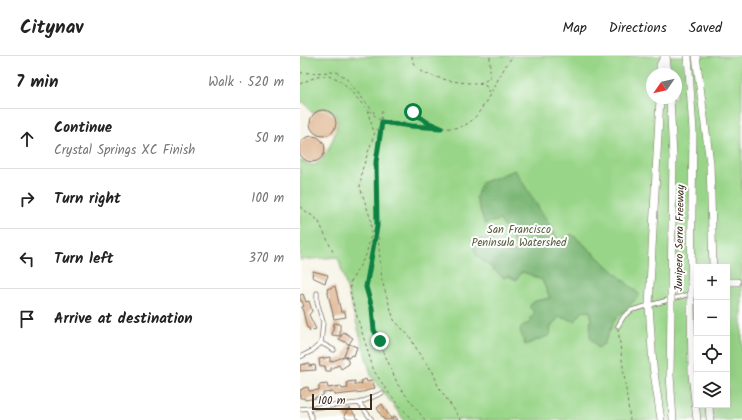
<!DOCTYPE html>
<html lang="en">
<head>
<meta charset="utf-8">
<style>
	body { margin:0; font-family:Kalam,sans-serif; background:#f2f2f2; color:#222 }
	.controls { position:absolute; right:12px; bottom:12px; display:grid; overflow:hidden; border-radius:0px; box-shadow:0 4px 16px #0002 }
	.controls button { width:36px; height:36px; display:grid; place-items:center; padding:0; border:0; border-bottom:1px solid #e0e0e0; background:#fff; color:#222; font:20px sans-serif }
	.compass { position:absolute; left:346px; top:12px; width:36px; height:36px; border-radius:50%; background:#fff; box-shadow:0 4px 16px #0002; rotate:236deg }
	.scale { position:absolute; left:12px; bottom:10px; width:60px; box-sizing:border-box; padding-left:4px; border:2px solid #3b2a1e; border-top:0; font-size:11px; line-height:14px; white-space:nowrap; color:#3b2a1e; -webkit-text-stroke:3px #fff; paint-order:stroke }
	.stop { position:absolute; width:12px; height:12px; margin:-9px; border:3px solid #0b8043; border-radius:50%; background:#fff }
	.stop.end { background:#0b8043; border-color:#fff; box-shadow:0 1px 4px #0008 }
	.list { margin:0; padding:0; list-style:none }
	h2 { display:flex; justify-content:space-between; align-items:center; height:52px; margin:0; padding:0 16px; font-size:17px }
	h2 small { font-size:13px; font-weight:400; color:#767676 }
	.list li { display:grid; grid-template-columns:26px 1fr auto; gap:12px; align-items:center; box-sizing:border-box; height:60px; padding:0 16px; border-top:1px solid #e0e0e0 }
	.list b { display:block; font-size:15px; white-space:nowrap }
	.list p { margin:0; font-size:13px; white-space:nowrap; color:#767676 }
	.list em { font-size:13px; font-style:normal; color:#767676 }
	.icon { flex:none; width:22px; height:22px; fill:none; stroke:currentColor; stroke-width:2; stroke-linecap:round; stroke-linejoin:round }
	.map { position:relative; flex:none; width:442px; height:364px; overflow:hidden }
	header { display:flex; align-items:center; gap:24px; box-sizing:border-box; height:56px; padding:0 20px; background:#fff; border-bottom:1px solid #e0e0e0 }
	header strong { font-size:19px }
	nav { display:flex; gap:22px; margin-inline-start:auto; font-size:14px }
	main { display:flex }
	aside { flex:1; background:#fff }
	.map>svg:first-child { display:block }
</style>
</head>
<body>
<header>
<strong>Citynav</strong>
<nav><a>Map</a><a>Directions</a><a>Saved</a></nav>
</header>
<main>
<aside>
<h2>7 min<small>Walk · 520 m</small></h2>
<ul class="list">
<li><svg class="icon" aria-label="ahead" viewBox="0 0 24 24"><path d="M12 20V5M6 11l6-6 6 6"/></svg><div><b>Continue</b><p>Crystal Springs XC Finish</p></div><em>50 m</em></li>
<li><svg class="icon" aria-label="right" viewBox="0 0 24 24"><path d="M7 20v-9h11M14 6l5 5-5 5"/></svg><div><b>Turn right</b></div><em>100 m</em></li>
<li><svg class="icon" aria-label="left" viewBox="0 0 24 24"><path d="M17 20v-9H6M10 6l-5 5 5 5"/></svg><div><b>Turn left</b></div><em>370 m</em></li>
<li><svg class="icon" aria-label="arrive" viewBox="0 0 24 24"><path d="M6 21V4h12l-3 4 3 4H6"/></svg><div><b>Arrive at destination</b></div></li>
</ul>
</aside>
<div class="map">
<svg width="442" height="364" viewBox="0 0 442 364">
	<rect width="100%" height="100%" fill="#fff"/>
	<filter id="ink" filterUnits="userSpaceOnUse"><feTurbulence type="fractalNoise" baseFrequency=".025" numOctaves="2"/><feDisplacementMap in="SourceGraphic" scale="8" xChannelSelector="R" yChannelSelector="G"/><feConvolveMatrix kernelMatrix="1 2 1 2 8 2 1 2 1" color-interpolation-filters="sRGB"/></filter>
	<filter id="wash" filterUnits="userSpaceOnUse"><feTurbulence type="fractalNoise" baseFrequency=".012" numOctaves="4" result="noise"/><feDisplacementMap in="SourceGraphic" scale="16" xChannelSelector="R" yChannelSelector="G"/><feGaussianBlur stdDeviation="0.9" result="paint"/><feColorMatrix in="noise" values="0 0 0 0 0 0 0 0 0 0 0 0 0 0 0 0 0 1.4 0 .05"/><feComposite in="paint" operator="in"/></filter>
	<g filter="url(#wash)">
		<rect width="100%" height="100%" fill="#f5f2e2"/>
		<!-- green -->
		<path fill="#99d588" stroke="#6a8053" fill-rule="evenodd" d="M0 0H442V364H104L71 319 38 201 0 204V103C17 119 26 99 32 85 38 71 43 55 22 52L12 57 5 47 0 45ZM352 18H376V42H352ZM397 211H427V349H397Z"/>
		<!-- forest -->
		<path fill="#7ab674" stroke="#5a7049" d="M215 114 260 186 272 178 340 239 314 265 304 288 298 292 290 281 291 256 283 255 275 265 259 261 251 270 250 279 225 289 220 274 223 269 230 267V262L235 257 230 252V249L235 245 250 242 242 224C235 222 229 217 222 216L216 224 208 220 204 222 177 200 172 185 190 182 203 196 220 197 200 164 185 168 176 142 181 127Z"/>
		<g id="blocks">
			<!-- building -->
			<path fill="#dcae85" d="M10 67a13 13 0 1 1 26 0a13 13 0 1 1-26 0Z
				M-1 93a13 13 0 1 1 26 0a13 13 0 1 1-26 0Z
				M13 215 28 219 25 227 12 221Z
				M35 230 41 256H45L46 261 34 263 27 233Z
				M3 238 6 246 9 245 12 255 9 259 16 273 10 275 9 272H7L2 251 4 250 2 245H0V239Z
				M34 267 40 268V280L32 279Z
				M44 276 53 282 49 288 39 283Z
				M49 288 57 291 54 300 51 299 49 302 44 300Z
				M46 300 49 308 41 313 39 309 31 312V315H26L25 310 20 311 19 303 30 301V306Z
				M9 307V310L15 309 16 314 0 315V309Z
				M66 323 67 326 72 324 75 332 63 336 36 339 32 336 23 337V340L15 341 16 342 5 344 4 342H0V334L3 333V332L8 331 9 335 19 334V329L27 328 28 332 41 330 42 333 48 332 47 326 55 325V329L62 328 61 325Z
				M82 348 91 363 95 360 98 364H84L77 352Z
				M50 352 51 354 59 364H47L44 359Z"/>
		</g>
	</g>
	<g filter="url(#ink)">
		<use href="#blocks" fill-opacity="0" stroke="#7c7063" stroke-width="1"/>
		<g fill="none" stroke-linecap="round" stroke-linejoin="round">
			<!-- street casing -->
			<g stroke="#7c7063" stroke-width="5">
				<path id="street" d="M17 237V246L23 266 21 287
					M318 270 324 260 332 254 397 236
					M0 301 12 295 21 287 34 294
					M59 347 72 364
					M8 352 12 364
					M0 353 59 347 82 337"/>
			</g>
			<!-- highway casing -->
			<g stroke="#7c7063" stroke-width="8">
				<path id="highway" d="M366 0 368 18
					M388 0 393 75 391 227
					M396 0 410 107 413 211
					M360 18V9L365 0
					M360 42 349 249 353 310 361 364
					M370 42 373 101 371 234
					M427 226H437
					M391 246 392 318 397 364
					M371 253 370 319 373 364
					M409 349 410 364"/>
			</g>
			<!-- path -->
			<path stroke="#7c7063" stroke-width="1" stroke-dasharray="3 3" stroke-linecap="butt" d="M112 0C112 4 113 8 116 11 126 22 169 30 183 26 186 25 188 23 190 21V0
				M0 17 36 16 45 21 76 59
				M179 27 186 30 189 38
				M0 28C43 5 46 37 74 59 77 61 80 65 83 67 97 72 116 71 131 71 143 72 157 74 167 68 185 57 198 17 213 0
				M67 54 74 76
				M82 55 76 106 77 170 82 225 94 264 110 281 120 299 133 316 138 330 161 364
				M110 56H113L127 66 138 71
				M82 67 75 76 62 114 60 131 71 164V179L66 199 50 227 51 241 74 315 88 336 112 364
				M0 151 18 164 34 198
				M77 173 66 231 72 252 74 273 98 329 125 364
				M318 273 330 364"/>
			<!-- street -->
			<use href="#street" stroke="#fff" stroke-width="3.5"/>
			<!-- highway -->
			<use href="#highway" stroke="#fff" stroke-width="7"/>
			<!-- highway-bridge casing -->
			<g stroke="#7c7063" stroke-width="8" stroke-linecap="butt">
				<path id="highway-bridge" d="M391 246V227
					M371 253V234"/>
			</g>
			<!-- highway-bridge -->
			<use href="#highway-bridge" stroke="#fff" stroke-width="7"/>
		</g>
	</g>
	<g fill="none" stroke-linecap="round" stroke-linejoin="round" filter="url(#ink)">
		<!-- route -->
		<path stroke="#0b8043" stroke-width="5" d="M80 285 74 274 72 252 66 231 77 170 76 106 82 66 112 70 141 72 127 66 113 56"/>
	</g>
	<g text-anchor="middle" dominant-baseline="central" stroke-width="4" stroke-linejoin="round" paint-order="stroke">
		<!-- park labels -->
		<g font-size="11" fill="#575d3e" stroke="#fff">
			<text x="219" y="174">San Francisco<tspan x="219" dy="13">Peninsula Watershed</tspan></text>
		</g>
		<!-- street labels -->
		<g font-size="11" fill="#3b2a1e" stroke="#fff">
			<text transform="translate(380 182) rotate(-89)">Junipero Serra Freeway</text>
		</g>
	</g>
</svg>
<div class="controls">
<button>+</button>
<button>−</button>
<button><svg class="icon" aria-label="locate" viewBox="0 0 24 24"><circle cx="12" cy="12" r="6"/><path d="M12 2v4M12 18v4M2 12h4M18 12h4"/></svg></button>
<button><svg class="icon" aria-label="layers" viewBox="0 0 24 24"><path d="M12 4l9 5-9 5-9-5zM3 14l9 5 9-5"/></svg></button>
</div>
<svg class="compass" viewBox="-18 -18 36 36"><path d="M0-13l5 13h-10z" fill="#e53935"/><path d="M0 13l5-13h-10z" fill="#767676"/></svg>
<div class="scale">100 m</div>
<div class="stop" style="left:113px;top:56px"></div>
<div class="stop end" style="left:80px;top:285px"></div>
</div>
</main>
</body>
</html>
